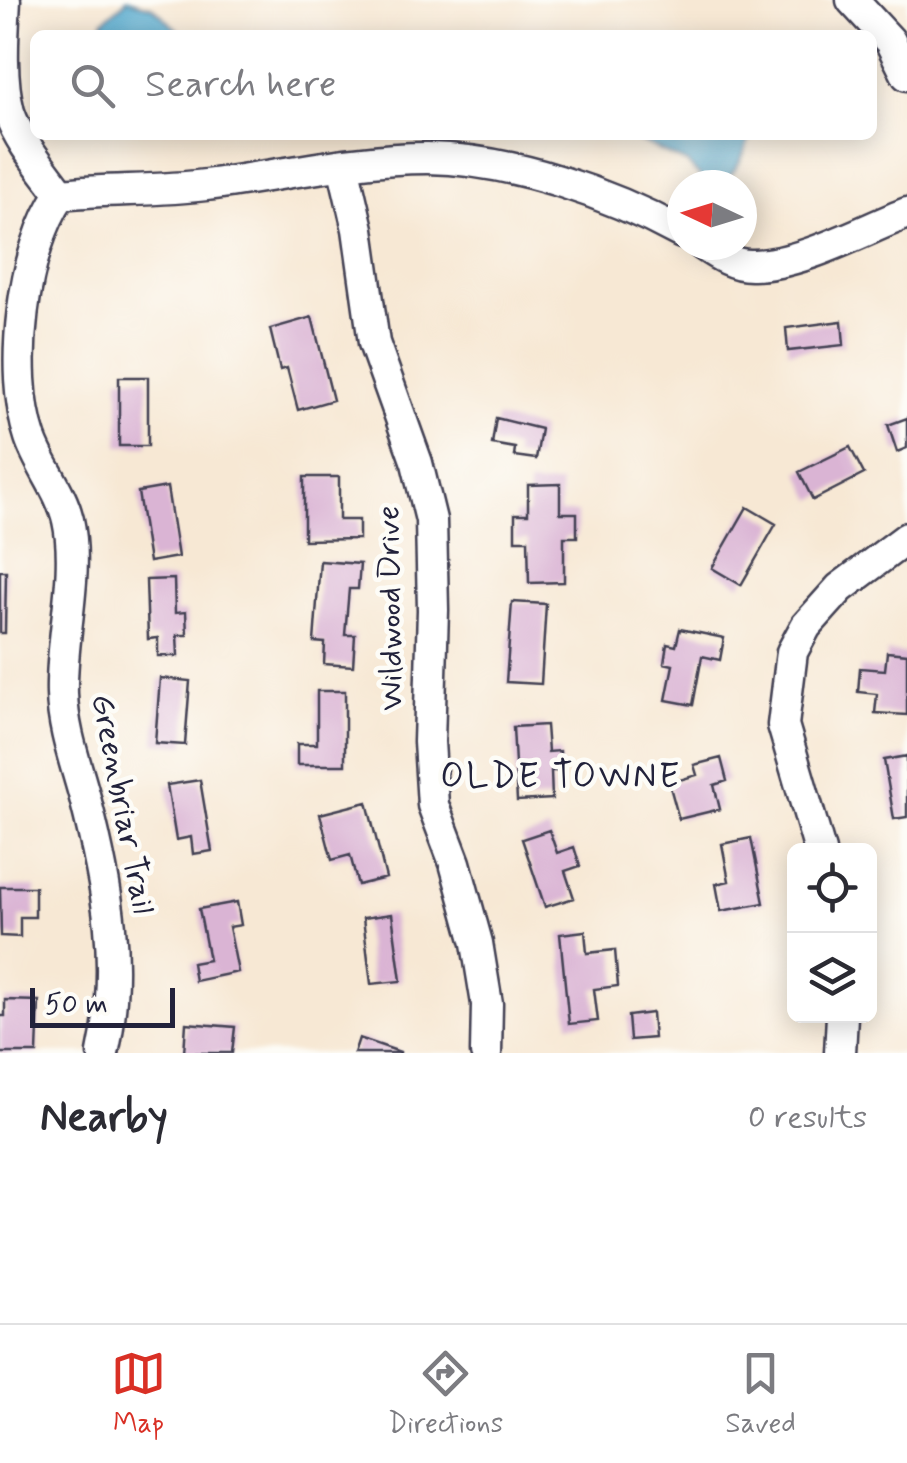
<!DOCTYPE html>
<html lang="en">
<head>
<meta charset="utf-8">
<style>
	body { margin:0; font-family:Mynerve,sans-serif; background:#f2f2f3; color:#2b2b33 }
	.controls { position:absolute; right:30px; bottom:30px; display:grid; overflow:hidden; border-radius:15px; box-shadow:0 5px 25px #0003 }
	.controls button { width:90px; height:90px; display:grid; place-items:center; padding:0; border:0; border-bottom:2px solid #e1e1e2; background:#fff; color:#2b2b33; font:50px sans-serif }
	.compass { position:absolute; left:667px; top:170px; width:90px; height:90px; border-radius:50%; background:#fff; box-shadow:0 5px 25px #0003; rotate:274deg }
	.scale { position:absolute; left:30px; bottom:25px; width:145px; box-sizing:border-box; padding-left:10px; border:5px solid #22223b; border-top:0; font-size:28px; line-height:35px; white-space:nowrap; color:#22223b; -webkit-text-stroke:8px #fdfcf7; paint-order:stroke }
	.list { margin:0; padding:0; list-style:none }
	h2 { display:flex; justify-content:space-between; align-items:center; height:130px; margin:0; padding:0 40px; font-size:42px }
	h2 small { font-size:32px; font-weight:400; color:#7c7c81 }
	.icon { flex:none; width:55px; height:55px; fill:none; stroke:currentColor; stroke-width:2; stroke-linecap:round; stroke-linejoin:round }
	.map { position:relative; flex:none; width:907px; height:1053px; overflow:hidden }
	.search { position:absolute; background:#fff; box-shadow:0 5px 25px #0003; left:30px; right:30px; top:30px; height:110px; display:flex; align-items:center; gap:25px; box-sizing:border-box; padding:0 35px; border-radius:15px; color:#7c7c81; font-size:38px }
	.sheet { height:270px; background:#fff }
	nav { display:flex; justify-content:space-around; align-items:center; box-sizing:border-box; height:140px; border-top:2px solid #e1e1e2; background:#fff; font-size:28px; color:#7c7c81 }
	nav a { display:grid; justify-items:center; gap:5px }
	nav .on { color:#d93025 }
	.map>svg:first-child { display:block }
</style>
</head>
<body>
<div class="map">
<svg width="907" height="1053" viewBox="0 0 907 1053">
	<rect width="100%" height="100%" fill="#fdfcf7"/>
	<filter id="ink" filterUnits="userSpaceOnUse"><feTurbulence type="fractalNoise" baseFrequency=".01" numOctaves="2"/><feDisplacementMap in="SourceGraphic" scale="20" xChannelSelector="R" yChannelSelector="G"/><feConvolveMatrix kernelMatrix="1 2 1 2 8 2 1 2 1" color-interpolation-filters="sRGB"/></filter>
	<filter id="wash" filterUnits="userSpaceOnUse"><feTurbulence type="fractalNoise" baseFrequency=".0048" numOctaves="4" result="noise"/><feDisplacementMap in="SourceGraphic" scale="40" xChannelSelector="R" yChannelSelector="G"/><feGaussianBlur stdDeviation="2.25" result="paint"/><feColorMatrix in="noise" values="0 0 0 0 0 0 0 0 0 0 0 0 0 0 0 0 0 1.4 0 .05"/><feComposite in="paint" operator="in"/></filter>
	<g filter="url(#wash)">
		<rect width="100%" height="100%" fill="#f7e8d4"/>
		<!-- water -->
		<path fill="#52a9ce" stroke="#3a6684" stroke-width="2.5" d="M127 0 153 7 183 35H100L104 20Z
			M626 135H751C743 156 734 184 708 185L687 163Z"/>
		<g id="blocks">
			<!-- building -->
			<path fill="#dab4d4" d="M312 317 333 400 298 410 287 368 280 370 270 329Z
				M842 321 844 345 788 351 786 328Z
				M119 377H148V446H119Z
				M496 418 541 429 536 459 514 456 515 448 492 444Z
				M907 418V448L897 452 888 425Z
				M850 447 864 474 813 500 799 472Z
				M304 477H339V520H359V539L304 540Z
				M560 484V513H577V537H564V582L529 583 528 540H515V514H528V485Z
				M167 487 178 557 149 562 138 492Z
				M747 507 776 524 741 585 712 568Z
				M320 561 360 564 358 589H349L345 635H355L353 666 324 664 325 643 314 642Z
				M0 571H6L5 633H0Z
				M174 579 175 613 186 612 187 635H177L178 656H158V638L148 639 146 580Z
				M512 602 546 604 541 684 506 682Z
				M680 629 724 638 720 660 702 656 693 705 666 700 673 665 664 663 667 644 676 646Z
				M887 652 907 654V715L875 713 877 694 858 692 860 668 885 670Z
				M160 678 190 681 185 745 155 743Z
				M317 691H345V765H297V744H317Z
				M546 725 548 752 560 751 561 771H551L552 799 517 801 513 727Z
				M907 756V817L894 819 884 760Z
				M721 758 727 781 714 785 720 809 679 819 669 783 697 775 694 765Z
				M200 780 212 851 193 854 191 837 176 840 167 785Z
				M367 802 386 878 358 885 350 855 332 860 320 814Z
				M549 830 557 853 574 847 580 866 565 871 574 898 545 907 522 839Z
				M751 838 764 903 721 911 716 884 729 881 722 844Z
				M0 887H35V917H20V937L1 936Z
				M237 902 241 925 229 927 238 972 195 981 192 963 209 960 199 909Z
				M392 914 401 981 371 984 363 918Z
				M585 931 587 953 615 950 618 986 594 989 598 1021 569 1024 560 934Z
				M5 1000 39 1001 37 1053H0V1016H5Z
				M652 1013 654 1038 630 1040 628 1016Z
				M186 1023 235 1027 232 1053H184Z
				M359 1038 400 1052V1053H354Z"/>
		</g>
	</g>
	<g filter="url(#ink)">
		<use href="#blocks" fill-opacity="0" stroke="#424052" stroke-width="2.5"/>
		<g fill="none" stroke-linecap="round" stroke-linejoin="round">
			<!-- minor casing -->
			<g stroke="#424052" stroke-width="35">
				<path id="minor" d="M5 0C3 35 0 78 9 112 19 142 43 169 61 194
					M852 0 890 41 907 75
					M343 165 358 229 374 343 417 463 431 520 433 610 429 742 433 805 455 863 477 943 487 1004 486 1053
					M61 194C22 249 8 372 30 437 39 465 61 490 68 520 80 573 60 639 62 694 63 730 76 764 85 798 107 884 123 965 103 1053
					M61 194C109 189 158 191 206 185 279 176 353 158 427 158 512 159 608 193 682 233
					M703 245C718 255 734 266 753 265 800 265 863 230 907 213
					M820 851 783 725 792 652 806 626 840 588 907 538
					M840 1053 842 1016"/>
			</g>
			<!-- minor -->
			<use href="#minor" stroke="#fff" stroke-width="30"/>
		</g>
	</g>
	<g text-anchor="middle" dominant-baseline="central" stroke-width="9" stroke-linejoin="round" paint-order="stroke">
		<!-- street labels -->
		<g font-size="32" fill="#22223b" stroke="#fdfcf7">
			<text transform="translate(391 608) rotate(-91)">Wildwood Drive</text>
			<text transform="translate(122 804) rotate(79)">Greenbriar Trail</text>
		</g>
		<!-- neighbourhood labels -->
		<g font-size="35" letter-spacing="2.5" fill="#22223b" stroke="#fdfcf7">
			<text x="561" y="777">OLDE TOWNE</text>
		</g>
	</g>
</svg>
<div class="controls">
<button><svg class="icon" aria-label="locate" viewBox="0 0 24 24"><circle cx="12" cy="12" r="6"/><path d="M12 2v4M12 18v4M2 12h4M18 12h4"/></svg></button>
<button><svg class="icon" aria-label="layers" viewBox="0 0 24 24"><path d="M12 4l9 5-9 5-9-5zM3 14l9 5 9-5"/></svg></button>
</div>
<svg class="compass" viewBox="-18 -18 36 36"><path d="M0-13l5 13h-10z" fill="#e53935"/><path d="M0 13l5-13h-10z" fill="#7c7c81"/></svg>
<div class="scale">50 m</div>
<div class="search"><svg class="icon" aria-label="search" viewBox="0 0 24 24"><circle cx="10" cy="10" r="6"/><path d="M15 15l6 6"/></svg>Search here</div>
</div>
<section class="sheet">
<h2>Nearby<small>0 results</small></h2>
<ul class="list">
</ul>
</section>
<nav>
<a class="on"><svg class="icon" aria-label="map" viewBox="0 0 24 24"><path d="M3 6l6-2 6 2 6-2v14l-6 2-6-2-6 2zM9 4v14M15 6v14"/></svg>Map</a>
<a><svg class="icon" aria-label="directions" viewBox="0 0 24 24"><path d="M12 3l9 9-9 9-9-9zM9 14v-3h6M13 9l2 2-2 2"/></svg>Directions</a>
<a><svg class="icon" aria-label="saved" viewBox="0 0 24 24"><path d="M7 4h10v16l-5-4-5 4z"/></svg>Saved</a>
</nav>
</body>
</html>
